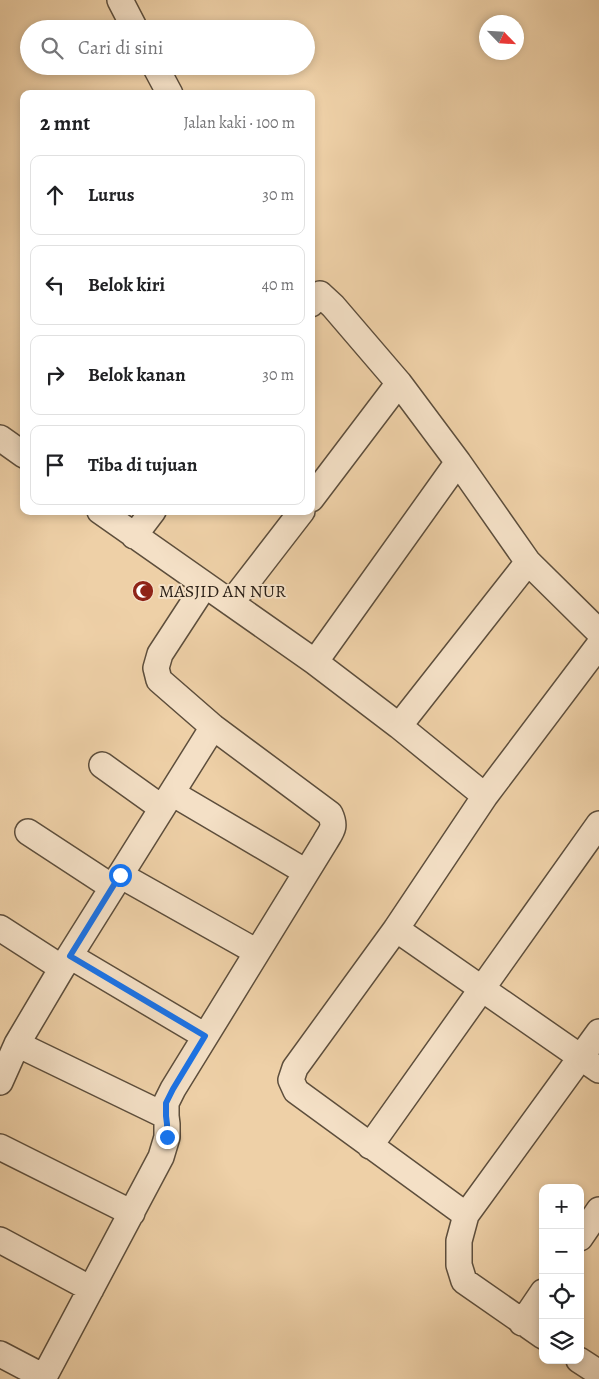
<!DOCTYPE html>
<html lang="id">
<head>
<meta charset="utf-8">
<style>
	body { margin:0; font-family:Alegreya,serif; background:#f2f2f2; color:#202124 }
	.controls { position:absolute; right:15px; bottom:15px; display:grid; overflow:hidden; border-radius:10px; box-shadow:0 2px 8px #0003 }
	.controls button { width:45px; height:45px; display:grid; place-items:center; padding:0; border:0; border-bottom:1px solid #e0e0e0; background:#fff; color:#202124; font:25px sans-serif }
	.compass { position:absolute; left:479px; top:15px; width:45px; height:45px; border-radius:50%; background:#fff; box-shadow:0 2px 8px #0003; rotate:115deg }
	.stop { position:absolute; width:15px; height:15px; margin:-11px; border:4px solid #1a73e8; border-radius:50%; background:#fff }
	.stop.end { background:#1a73e8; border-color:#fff; box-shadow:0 1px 5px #0008 }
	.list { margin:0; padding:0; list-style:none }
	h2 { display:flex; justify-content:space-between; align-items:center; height:65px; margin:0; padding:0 20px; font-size:21px }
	h2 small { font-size:16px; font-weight:400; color:#757577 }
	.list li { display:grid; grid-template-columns:32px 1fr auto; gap:15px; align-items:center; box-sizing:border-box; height:80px; margin:0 10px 10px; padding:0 10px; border:1px solid #e0e0e0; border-radius:10px }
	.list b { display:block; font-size:19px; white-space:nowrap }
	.list em { font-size:16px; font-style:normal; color:#757577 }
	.icon { flex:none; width:28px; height:28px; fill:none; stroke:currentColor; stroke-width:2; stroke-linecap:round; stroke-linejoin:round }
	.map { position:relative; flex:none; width:599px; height:1379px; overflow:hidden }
	.search { position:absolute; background:#fff; box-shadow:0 2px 8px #0003; left:20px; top:20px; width:295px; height:55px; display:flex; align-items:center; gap:12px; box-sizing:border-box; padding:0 18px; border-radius:28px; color:#757577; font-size:19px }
	.panel { position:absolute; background:#fff; box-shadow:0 2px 8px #0003; left:20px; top:90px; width:295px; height:425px; border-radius:10px }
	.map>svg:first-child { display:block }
</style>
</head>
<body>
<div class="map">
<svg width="599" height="1379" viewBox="0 0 599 1379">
	<rect width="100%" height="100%" fill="#eed0a7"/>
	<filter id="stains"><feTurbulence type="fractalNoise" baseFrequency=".004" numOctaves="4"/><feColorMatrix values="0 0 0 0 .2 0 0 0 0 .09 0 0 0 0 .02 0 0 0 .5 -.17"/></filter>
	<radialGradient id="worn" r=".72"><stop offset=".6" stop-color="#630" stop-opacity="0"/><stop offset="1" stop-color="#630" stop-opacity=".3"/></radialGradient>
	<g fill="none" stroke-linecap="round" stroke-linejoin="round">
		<!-- street casing -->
		<g stroke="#5d4e3c" stroke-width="28">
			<path id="street" d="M120 0 135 29
				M155 66 170 94
				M311 304 320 294 333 306 399 383 458 462 528 562 599 632
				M0 438 24 455
				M311 499 399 383
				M100 511 315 662 399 726 485 796
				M134 536 153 511
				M231 603 302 511
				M315 662 458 462
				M399 726 528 562
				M102 765 162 808
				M172 793 306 872
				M28 832 112 887
				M120 875 257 952
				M0 928 62 968
				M396 929 599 1070
				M70 956 205 1036
				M17 1044 166 1116
				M0 1082 17 1044 62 968 213 727
				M370 1146 599 824
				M0 1147 132 1213
				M466 1215 599 1032
				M580 1238 599 1210
				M0 1240 91 1289
				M522 1323 543 1292
				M543 1336 464 1281 459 1265V1241L466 1215 296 1091 291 1080 295 1068 396 929 485 796 599 645
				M0 1354 44 1377
				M579 1360 599 1373
				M43 1379 161 1157 167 1137V1124L166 1116V1103L173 1089 325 842C332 830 336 827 330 814L213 727 159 680 156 668 160 654 205 585"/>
		</g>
		<!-- street -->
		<use href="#street" stroke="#f4e0c6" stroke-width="25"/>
	</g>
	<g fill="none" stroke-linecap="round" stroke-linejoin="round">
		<!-- route -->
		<path stroke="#1a73e8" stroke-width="6" d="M120 875 70 956 205 1036 173 1089 166 1103V1116L167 1124V1137"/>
	</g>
	<!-- icons -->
	<defs>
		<g id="mosque-disc" transform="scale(1.125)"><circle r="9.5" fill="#8f2418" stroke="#f4e0c6"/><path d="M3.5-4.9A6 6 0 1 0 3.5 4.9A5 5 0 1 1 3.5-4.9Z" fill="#fff"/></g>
	</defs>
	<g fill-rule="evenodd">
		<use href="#mosque-disc" x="143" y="591"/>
	</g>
	<g text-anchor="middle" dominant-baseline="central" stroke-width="4" stroke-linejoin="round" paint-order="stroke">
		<!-- poi labels -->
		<g font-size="18" fill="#2d2219" stroke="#f4e0c6" text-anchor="start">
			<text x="159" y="591">MASJID AN NUR</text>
		</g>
	</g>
	<rect width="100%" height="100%" filter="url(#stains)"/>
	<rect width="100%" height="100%" fill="url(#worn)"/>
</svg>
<div class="controls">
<button>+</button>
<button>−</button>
<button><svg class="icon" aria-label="locate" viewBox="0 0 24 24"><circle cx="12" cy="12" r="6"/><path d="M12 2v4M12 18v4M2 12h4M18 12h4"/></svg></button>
<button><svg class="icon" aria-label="layers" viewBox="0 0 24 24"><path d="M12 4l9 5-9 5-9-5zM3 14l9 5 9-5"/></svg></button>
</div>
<svg class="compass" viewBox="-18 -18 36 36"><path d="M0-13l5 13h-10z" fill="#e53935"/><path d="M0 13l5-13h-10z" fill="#757577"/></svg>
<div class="stop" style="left:120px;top:875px"></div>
<div class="stop end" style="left:167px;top:1137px"></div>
<div class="search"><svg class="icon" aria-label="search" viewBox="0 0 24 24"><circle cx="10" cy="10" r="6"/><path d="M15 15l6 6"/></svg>Cari di sini</div>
<section class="panel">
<h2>2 mnt<small>Jalan kaki · 100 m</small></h2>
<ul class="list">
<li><svg class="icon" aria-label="ahead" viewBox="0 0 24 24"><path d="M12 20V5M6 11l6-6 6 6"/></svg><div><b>Lurus</b></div><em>30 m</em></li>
<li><svg class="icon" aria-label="left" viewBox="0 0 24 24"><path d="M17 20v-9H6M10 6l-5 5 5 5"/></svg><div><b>Belok kiri</b></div><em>40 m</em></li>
<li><svg class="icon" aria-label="right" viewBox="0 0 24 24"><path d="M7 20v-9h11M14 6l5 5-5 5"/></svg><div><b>Belok kanan</b></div><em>30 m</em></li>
<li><svg class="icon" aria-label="arrive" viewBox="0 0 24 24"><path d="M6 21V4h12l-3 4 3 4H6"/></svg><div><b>Tiba di tujuan</b></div></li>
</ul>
</section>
</div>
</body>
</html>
